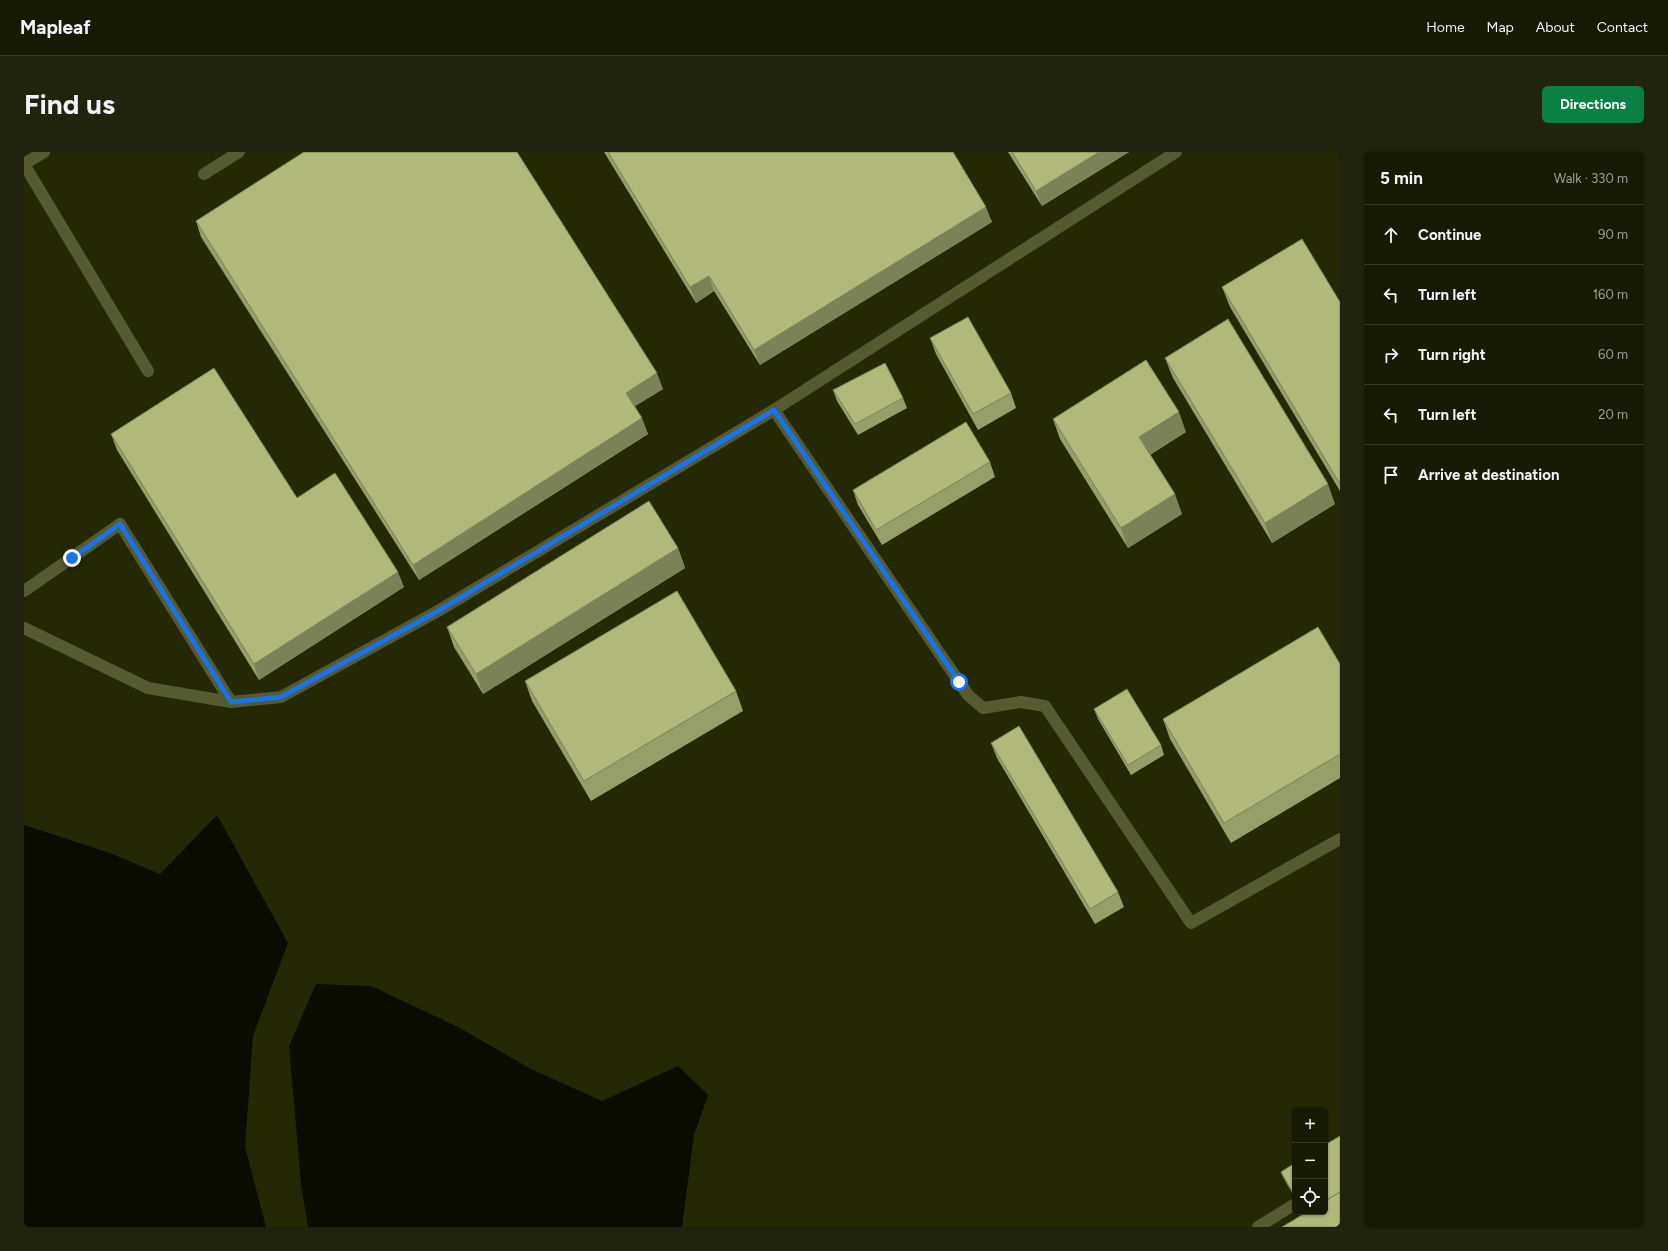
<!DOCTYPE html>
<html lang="en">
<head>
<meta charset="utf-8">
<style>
	body { margin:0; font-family:Figtree,sans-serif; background:#20230e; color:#f1f3f6 }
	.controls { position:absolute; right:12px; bottom:12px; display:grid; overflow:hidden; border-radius:6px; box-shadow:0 1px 3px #0004 }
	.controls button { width:36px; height:36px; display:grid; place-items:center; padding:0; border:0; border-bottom:1px solid #363826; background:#171a04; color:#f1f3f6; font:20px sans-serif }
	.stop { position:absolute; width:12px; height:12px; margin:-9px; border:3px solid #1a73e8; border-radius:50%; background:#fff }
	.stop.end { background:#1a73e8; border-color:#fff; box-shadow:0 1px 4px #0008 }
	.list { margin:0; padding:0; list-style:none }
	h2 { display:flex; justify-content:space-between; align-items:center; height:52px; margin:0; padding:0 16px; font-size:17px }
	h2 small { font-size:13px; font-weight:400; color:#9ea19a }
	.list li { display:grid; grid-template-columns:26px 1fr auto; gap:12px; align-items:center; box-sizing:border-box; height:60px; padding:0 16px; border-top:1px solid #363826 }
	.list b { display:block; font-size:15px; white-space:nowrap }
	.list em { font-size:13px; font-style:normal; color:#9ea19a }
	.icon { flex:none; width:22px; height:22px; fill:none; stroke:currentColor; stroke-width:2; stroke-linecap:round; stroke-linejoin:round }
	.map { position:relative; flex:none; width:1316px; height:1075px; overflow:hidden; border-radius:6px }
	header { display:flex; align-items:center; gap:24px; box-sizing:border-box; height:56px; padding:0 20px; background:#171a04; border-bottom:1px solid #363826 }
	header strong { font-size:19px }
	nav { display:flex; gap:22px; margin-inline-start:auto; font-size:14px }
	.intro { display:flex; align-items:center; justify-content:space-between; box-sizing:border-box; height:96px; padding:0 24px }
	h1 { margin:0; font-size:28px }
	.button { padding:10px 18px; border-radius:6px; background:#0b8043; color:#fff; font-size:14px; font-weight:700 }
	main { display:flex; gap:24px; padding:0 24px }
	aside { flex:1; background:#171a04; border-radius:6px; box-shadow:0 1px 3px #0004 }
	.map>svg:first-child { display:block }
</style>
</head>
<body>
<header>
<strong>Mapleaf</strong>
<nav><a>Home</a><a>Map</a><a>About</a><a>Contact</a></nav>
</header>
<div class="intro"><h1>Find us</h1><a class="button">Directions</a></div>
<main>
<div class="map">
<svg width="1316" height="1075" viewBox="0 0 1316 1075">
	<rect width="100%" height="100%" fill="#1f2206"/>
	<!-- built -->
	<path fill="#242803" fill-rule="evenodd" d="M0 0H1316V1075H0ZM1271 958H1301V1060H1271Z"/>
	<!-- water -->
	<path fill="#0a0c00" d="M193 663 264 791 229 884 221 995 242 1075H0V673L86 701 136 722Z
		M292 832 347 834 436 876 505 916 578 949 654 914 684 943 670 983 658 1075H284L277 1032 265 894Z"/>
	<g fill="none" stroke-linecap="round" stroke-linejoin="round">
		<!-- minor -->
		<path stroke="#555b2f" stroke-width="12" d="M0 12 124 219
			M0 12 20 0
			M180 22 215 0
			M750 258 944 543 959 556 997 550 1021 554 1167 771 1316 687
			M0 439 96 372 207 550 257 545 414 459 750 258 1152 0
			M0 476 124 536 207 550
			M1234 1075 1271 1052"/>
	</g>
	<!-- wall -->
	<path fill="#979f69" d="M580 0H929L968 70 736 213 690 139 672 151Z
		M984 0H1105L1018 54Z
		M172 69 639 237 611 254 624 282 395 428 177 85Z
		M1198 135 1316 150V339L1206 155Z
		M906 186 987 241 992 256 954 278 912 202Z
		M1141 206 1311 352 1248 391 1149 226Z
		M809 238 879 246 883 256 834 283 813 249Z
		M1029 267 1162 280 1126 303 1158 362 1104 396 1036 287Z
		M87 282 273 346 380 435 235 528 93 298Z
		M966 310 971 325 858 393 834 353 829 338Z
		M654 396 661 416 459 542 430 495 423 475Z
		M1316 512V626L1207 691 1146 587 1139 567Z
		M501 529 712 539 719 559 567 649 508 549Z
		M1070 557 1137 593 1140 603 1107 623 1074 567Z
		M967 591 1094 740 1100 755 1071 772 973 606Z
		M1271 1011V1046L1259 1025 1257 1020Z"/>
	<!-- shaded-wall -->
	<path fill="#7b8255" d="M1075 0H1105L1018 54 1012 39Z
		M962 55 968 70 736 213 730 198Z
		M685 124 690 139 672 151 666 135Z
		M633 221 639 237 608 256 602 241Z
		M1155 260 1162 280 1122 305 1115 285Z
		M618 266 624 282 395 428 389 413Z
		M1304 332 1311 352 1248 391 1241 371Z
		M1151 342 1158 362 1104 396 1097 376Z
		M654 396 661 416 459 542 452 522Z
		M374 420 380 435 235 528 230 512Z"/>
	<!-- building -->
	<path fill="#b0b97a" stroke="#7b8255" d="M280 0H493L633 221 602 241 618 266 389 413 172 69Z
		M584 0H929L962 55 730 198 685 124 666 135Z
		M988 0H1075L1012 39Z
		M1278 87 1316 150V332L1198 135Z
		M944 165 987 241 949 262 906 186Z
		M1204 167 1304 332 1241 371 1141 206Z
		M1122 208 1155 260 1115 285 1151 342 1097 376 1029 267Z
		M861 211 879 246 831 272 809 238Z
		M190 216 273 346 311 321 374 420 230 512 87 282Z
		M942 270 966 310 852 378 829 338Z
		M625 349 654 396 452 522 423 475Z
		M653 439 712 539 560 629 501 529Z
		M1294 475 1316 512V602L1200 671 1139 567Z
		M1103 537 1137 593 1104 613 1070 557Z
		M995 574 1094 740 1066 757 967 591Z
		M1316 984V1040L1301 1049V993Z
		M1271 1011V1044L1257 1020Z
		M1316 1040V1075H1258L1283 1060H1301V1049Z"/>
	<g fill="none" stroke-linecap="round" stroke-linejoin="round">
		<!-- route -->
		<path stroke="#1a73e8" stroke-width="5" d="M48 406 96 372 207 550 257 545 414 459 750 258 935 530"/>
	</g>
</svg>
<div class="controls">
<button>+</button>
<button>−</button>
<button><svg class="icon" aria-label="locate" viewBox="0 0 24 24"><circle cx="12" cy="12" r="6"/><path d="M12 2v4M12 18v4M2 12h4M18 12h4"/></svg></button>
</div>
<div class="stop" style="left:935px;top:530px"></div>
<div class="stop end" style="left:48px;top:406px"></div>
</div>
<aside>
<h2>5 min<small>Walk · 330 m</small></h2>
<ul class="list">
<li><svg class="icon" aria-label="ahead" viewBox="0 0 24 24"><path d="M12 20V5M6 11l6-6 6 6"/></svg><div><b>Continue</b></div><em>90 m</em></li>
<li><svg class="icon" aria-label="left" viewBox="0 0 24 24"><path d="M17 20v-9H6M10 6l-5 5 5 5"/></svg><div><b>Turn left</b></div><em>160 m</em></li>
<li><svg class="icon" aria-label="right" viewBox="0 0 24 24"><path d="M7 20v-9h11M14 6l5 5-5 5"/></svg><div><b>Turn right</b></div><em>60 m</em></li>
<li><svg class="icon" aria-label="left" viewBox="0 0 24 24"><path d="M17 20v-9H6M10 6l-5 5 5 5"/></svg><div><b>Turn left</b></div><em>20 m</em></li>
<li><svg class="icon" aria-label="arrive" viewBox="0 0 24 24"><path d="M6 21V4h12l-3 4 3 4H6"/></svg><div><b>Arrive at destination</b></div></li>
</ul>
</aside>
</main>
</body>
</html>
